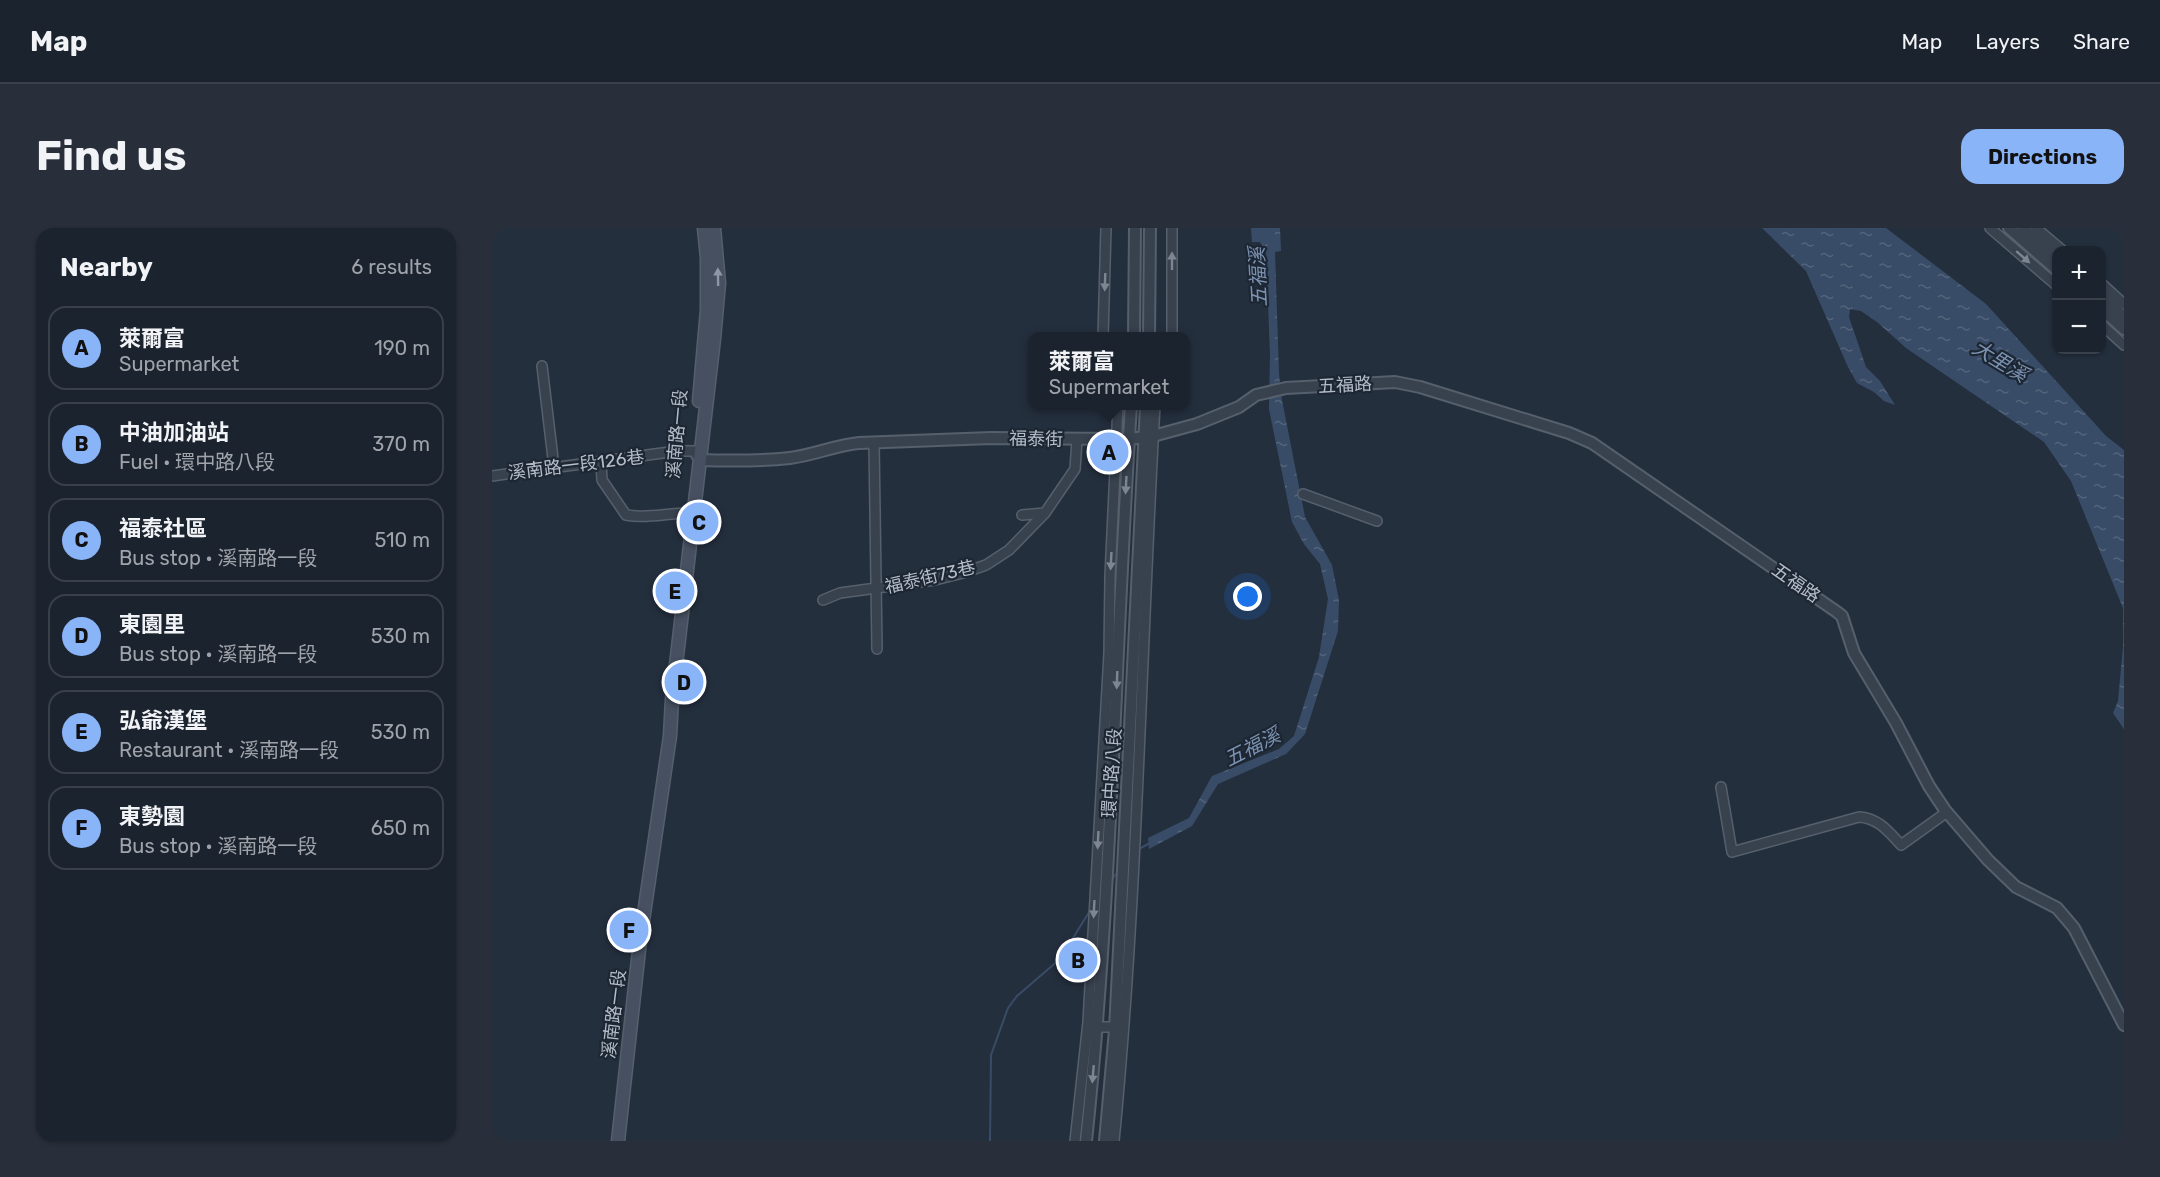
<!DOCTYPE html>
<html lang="en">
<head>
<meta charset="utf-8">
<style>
	body { margin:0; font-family:Rubik,"Noto Sans TC",sans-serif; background:#282f3a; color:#f1f3f6 }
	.controls { position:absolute; right:18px; top:18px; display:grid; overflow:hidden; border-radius:12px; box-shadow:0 2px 4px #0004 }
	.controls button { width:54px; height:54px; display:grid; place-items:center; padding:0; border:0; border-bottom:2px solid #39404a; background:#1b232e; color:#f1f3f6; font:30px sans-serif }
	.you { position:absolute; left:756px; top:369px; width:21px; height:21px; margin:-15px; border:4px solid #fff; border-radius:50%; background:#1a73e8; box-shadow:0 0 0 9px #1a73e833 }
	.badge { display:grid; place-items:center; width:39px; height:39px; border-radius:50%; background:#8ab4f8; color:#111; font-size:20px; font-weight:700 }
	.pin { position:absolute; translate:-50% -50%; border:3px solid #fff; box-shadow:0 2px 6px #0006 }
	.popup { position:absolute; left:536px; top:104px; width:162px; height:78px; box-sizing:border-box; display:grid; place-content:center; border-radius:12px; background:#1b232e; filter:drop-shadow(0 2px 4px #0005); font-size:20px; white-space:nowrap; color:#a0a4aa }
	.popup b { font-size:22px; color:#f1f3f6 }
	.popup::after { content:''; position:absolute; left:50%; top:100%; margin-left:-12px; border:12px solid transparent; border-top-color:#1b232e }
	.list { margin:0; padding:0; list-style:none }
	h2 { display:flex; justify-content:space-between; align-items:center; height:78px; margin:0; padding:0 24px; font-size:26px }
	h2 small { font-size:20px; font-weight:400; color:#a0a4aa }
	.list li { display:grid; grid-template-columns:39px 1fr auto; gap:18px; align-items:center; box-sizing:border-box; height:84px; margin:0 12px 12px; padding:0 12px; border:2px solid #39404a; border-radius:18px }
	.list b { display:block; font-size:22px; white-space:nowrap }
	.list p { margin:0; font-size:20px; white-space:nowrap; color:#a0a4aa }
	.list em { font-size:20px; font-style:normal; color:#a0a4aa }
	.map { position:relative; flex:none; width:1632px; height:913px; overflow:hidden; border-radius:18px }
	header { display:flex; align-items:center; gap:36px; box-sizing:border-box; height:84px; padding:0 30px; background:#1b232e; border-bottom:2px solid #39404a }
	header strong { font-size:28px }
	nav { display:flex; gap:33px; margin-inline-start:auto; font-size:21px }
	.intro { display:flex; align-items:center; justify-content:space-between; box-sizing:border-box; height:144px; padding:0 36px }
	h1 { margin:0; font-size:42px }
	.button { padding:15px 27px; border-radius:18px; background:#8ab4f8; color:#111; font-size:21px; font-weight:700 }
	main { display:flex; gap:36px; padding:0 36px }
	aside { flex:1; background:#1b232e; border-radius:18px; box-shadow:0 2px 4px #0004 }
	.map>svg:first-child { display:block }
</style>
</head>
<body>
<header>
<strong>Map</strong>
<nav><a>Map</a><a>Layers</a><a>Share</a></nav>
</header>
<div class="intro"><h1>Find us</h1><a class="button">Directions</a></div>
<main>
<aside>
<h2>Nearby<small>6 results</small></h2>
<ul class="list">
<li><span class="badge">A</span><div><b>萊爾富</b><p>Supermarket</p></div><em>190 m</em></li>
<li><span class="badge">B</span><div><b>中油加油站</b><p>Fuel · 環中路八段</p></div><em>370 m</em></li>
<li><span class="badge">C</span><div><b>福泰社區</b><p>Bus stop · 溪南路一段</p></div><em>510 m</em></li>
<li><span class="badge">D</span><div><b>東園里</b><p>Bus stop · 溪南路一段</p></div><em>530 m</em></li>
<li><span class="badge">E</span><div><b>弘爺漢堡</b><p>Restaurant · 溪南路一段</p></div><em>530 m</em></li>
<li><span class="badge">F</span><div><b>東勢園</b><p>Bus stop · 溪南路一段</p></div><em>650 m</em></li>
</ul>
</aside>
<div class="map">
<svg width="1632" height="913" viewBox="0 0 1632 913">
	<defs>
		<pattern id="water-ripples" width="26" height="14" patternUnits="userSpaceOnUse" patternTransform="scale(1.5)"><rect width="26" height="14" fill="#394c67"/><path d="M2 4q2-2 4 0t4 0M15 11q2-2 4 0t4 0" fill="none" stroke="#53647b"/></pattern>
	</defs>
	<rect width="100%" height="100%" fill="#242f3e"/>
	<!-- water -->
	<path fill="url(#water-ripples)" d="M759 0H788L789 23 783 24 787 146 790 172 813 289 840 337 847 372 846 403 813 506 794 526 726 556 700 598 657 621 656 610 697 590 720 548 787 521 802 508 827 429 836 371 828 336 812 316 800 294 777 181 778 127 774 22 768 14H760Z
		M1270 0H1394L1494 76 1614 208 1632 222V501L1621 485 1626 473 1631 419V380L1579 253 1552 214 1414 120 1385 94 1369 83 1358 81 1357 89 1374 139 1388 153 1403 177 1392 173 1382 164 1365 155 1356 139 1314 43Z"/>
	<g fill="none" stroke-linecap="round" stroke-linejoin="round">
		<!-- stream -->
		<path stroke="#394c67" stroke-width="2" d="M645 622 658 615
			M618 654 627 642
			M498 913 499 827 516 780 525 768 568 731 599 681"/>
		<!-- minor casing -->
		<g stroke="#565f6c" stroke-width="12">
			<path id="minor" d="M1498 0 1564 57
				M1544 0 1570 22
				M1610 56 1632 76
				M1610 97 1632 117
				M611 109 614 0
				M680 109V0
				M50 138 62 239
				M382 215 385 421
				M109 234 110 252 134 287C154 291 175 285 196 285
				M0 248 185 223H203
				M811 266 885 293
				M530 287 553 285
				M331 372 348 365 443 352 471 345 494 337 517 322 553 285 583 241 585 212
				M1229 559 1240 624 1367 589C1386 590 1396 603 1409 617L1455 584
				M598 799H629
				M583 913 596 794 617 425 618 348 626 178
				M622 913C646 669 649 422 663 178"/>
		</g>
		<!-- tertiary casing -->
		<g stroke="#565f6c" stroke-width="14">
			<path id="tertiary" d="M1517 0 1564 41
				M1531 0 1564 29
				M1610 68 1632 89
				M1610 81 1632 101
				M642 109 643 0
				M657 109 658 0
				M204 225 208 232C238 233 269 233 298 230 322 227 344 217 367 215L499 210 637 211 661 208 705 196 747 179 764 167 794 160 903 154 928 159 1077 205 1100 215 1345 384 1350 388 1362 425 1404 495 1437 558 1453 582 1496 632 1524 659 1565 680 1582 700 1632 797
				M594 913C620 669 623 423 639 178
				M613 913 623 802 654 178"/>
		</g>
		<!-- secondary casing -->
		<g stroke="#565f6c" stroke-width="15">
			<path id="secondary" d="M207 173 215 82V30L212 0
				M126 913 148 713 178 508 180 471 222 111 227 55 222 0"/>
		</g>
		<!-- minor -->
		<use href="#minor" stroke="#38414e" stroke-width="9"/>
		<!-- tertiary -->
		<use href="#tertiary" stroke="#38414e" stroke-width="10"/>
		<!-- secondary -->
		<use href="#secondary" stroke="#465061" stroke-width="12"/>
	</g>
	<!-- one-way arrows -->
	<defs><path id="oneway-solid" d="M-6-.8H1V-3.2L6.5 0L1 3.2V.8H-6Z" transform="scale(1.5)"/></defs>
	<g fill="#7c8592">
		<use href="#oneway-solid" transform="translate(1531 29) rotate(41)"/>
		<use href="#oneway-solid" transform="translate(680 33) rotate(-90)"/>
		<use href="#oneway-solid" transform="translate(613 54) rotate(92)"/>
		<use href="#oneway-solid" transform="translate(634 257) rotate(93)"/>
		<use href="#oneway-solid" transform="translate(619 333) rotate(93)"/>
		<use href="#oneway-solid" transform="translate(625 452) rotate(92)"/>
		<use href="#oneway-solid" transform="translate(606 612) rotate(93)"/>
		<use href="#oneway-solid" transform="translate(602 681) rotate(93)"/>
		<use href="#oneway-solid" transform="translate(601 846) rotate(95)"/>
	</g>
	<use fill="#8e96a5" href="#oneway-solid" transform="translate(226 49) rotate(-91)"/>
	<g text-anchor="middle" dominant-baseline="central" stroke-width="4.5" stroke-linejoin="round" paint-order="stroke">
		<!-- street labels -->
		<g font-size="18" fill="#b4bcc9" stroke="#1d2633">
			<text transform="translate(853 157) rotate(-3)">五福路</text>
			<text transform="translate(185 206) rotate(-85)">溪南路一段</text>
			<text transform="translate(544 211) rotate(1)">福泰街</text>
			<text transform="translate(84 237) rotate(-7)">溪南路一段126巷</text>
			<text transform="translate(438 349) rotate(-13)">福泰街73巷</text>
			<text transform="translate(1304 355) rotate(35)">五福路</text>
			<text transform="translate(620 545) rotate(-86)">環中路八段</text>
			<text transform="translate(122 786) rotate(-83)">溪南路一段</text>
		</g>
		<!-- water labels -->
		<g font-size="20" font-style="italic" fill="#7c92b1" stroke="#1d2633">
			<text transform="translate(766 49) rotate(-93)">五福溪</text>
			<text transform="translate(1508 133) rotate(31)">大里溪</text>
			<text transform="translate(760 519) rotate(-27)">五福溪</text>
		</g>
	</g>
</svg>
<div class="controls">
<button>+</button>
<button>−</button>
</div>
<div class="you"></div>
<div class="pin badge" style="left:617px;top:224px">A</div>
<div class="popup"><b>萊爾富</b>Supermarket</div>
<div class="pin badge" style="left:586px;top:732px">B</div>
<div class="pin badge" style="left:207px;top:294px">C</div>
<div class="pin badge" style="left:192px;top:454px">D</div>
<div class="pin badge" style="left:183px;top:363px">E</div>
<div class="pin badge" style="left:137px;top:702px">F</div>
</div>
</main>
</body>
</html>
